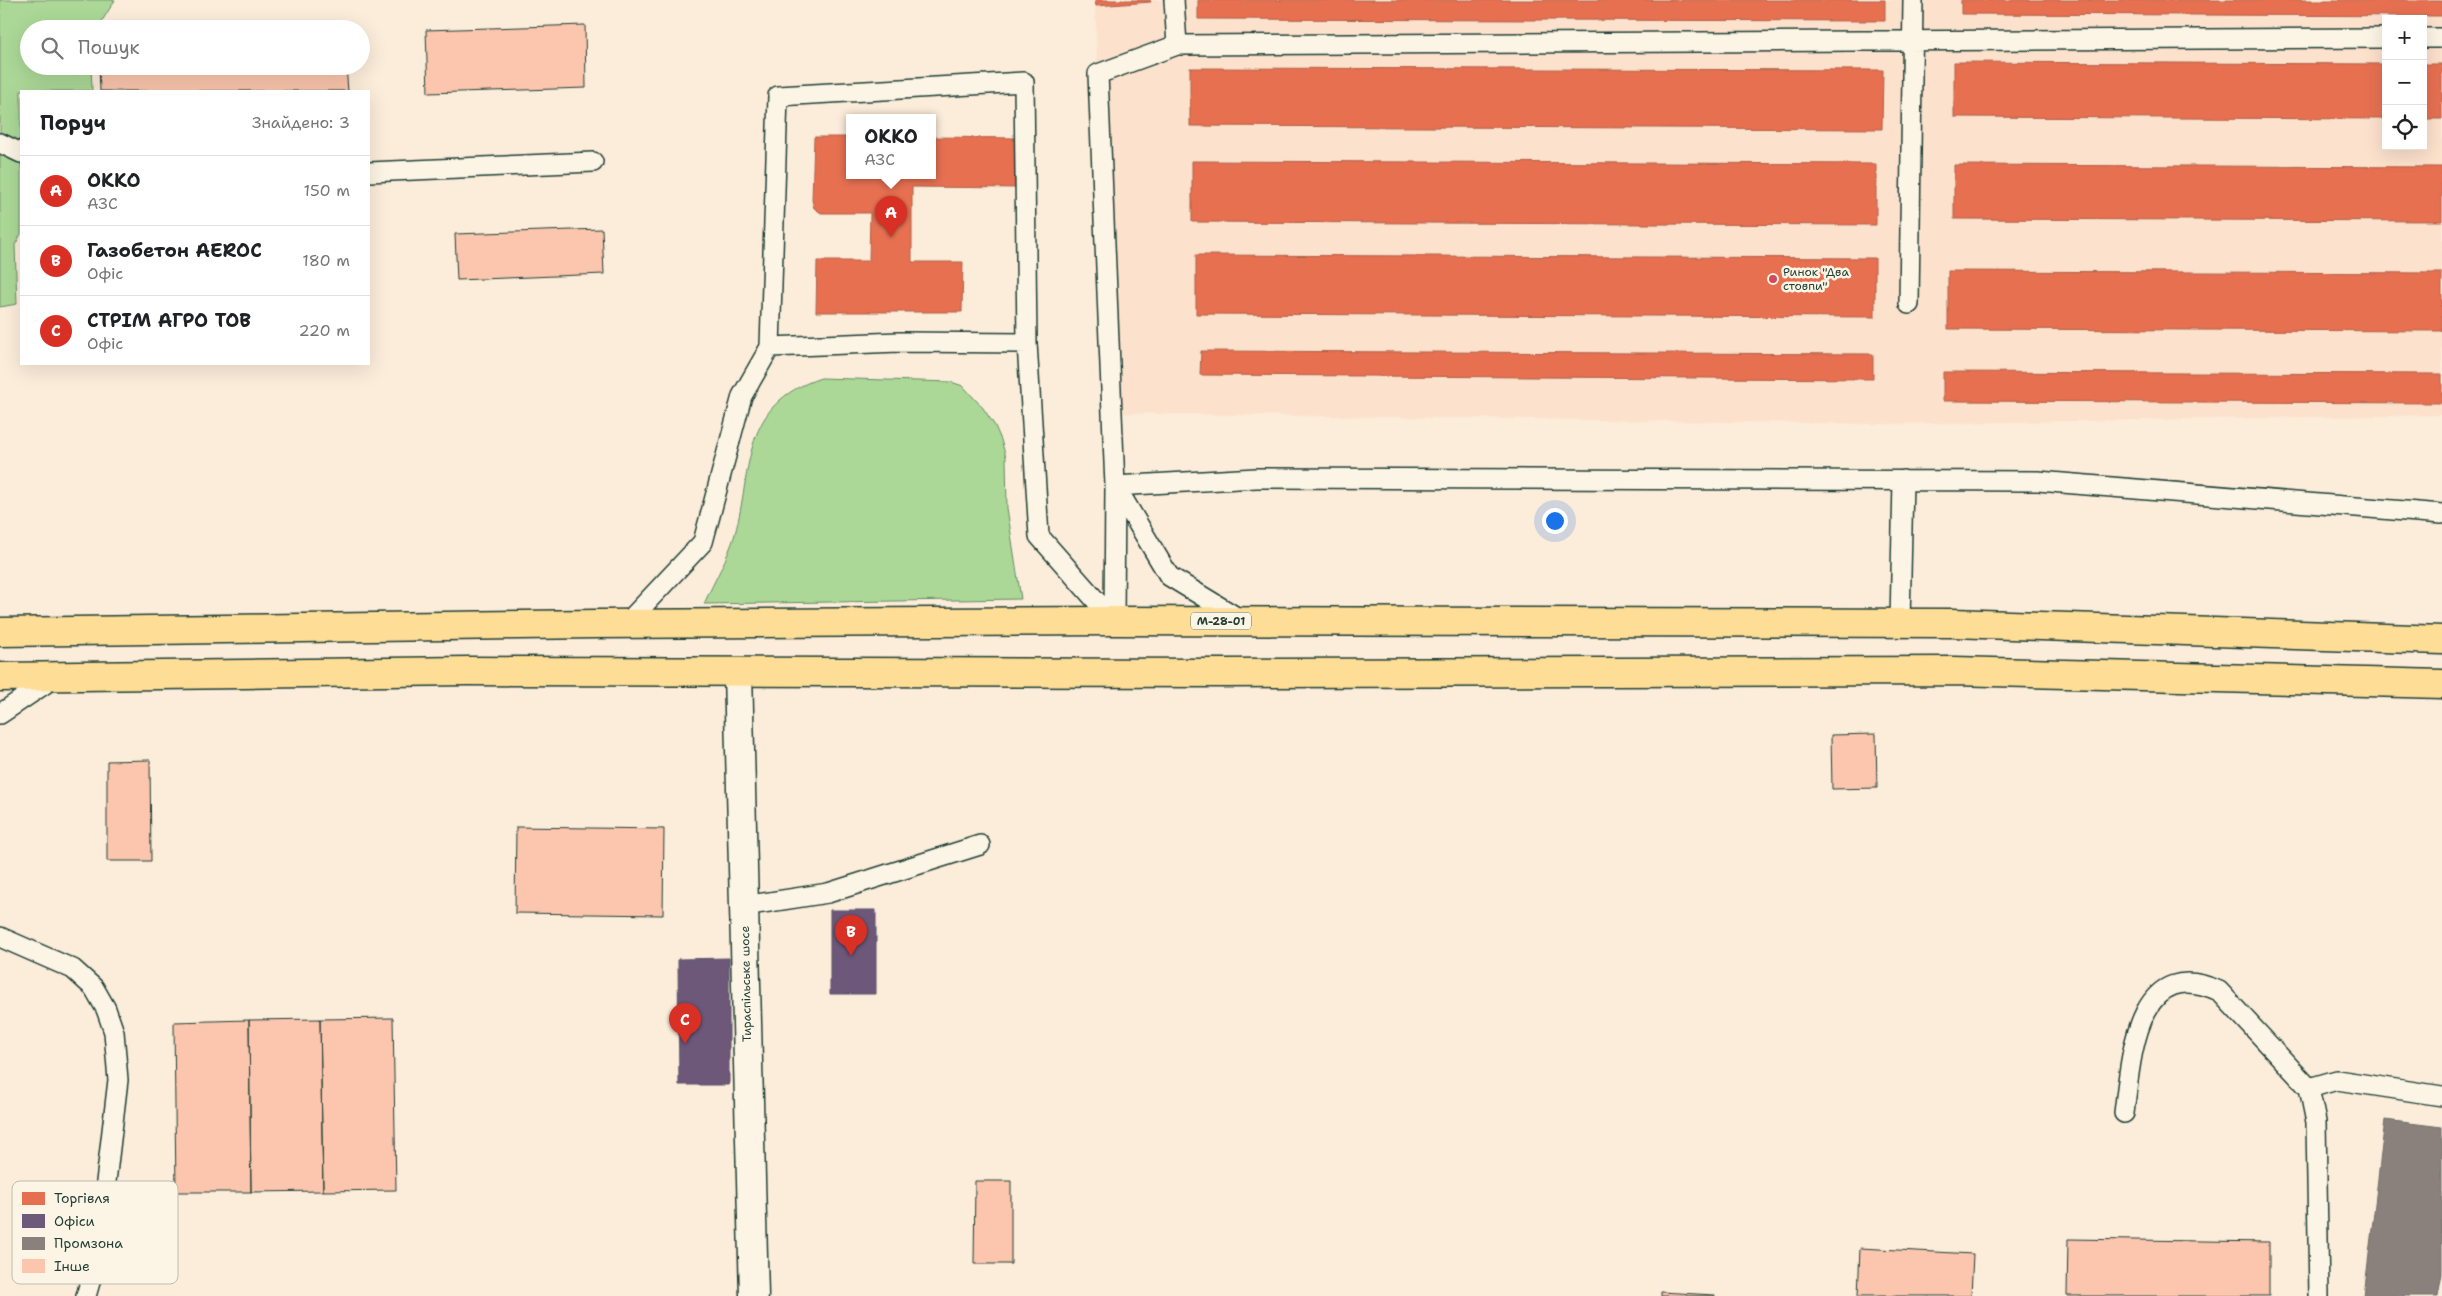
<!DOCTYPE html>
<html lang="uk">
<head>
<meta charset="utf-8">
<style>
	body { margin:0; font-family:"Shantell Sans",sans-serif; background:#f2f2f2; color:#202124 }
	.controls { position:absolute; right:15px; top:15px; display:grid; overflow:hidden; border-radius:0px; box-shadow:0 5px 20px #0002 }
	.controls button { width:45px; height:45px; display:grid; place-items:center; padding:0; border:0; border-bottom:1px solid #e0e0e0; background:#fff; color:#202124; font:25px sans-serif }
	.you { position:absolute; left:1554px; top:520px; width:18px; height:18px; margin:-12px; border:4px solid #fff; border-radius:50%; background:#1a73e8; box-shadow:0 0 0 8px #1a73e833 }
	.badge { display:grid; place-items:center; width:32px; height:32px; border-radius:50%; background:#d93025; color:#fff; font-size:16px; font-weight:700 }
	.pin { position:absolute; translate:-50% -41px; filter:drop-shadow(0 1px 2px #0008) }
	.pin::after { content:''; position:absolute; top:26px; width:18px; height:15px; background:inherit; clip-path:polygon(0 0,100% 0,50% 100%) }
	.popup { position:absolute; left:846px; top:114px; width:90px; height:65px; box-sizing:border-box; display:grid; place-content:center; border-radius:0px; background:#fff; filter:drop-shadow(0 1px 4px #0005); font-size:16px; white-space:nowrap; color:#757577 }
	.popup b { font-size:19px; color:#202124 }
	.popup::after { content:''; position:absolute; left:50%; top:100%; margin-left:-10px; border:10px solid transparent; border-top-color:#fff }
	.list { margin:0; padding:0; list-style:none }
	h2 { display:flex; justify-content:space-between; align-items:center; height:65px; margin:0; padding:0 20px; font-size:21px }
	h2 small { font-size:16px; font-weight:400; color:#757577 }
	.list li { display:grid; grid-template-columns:32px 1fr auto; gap:15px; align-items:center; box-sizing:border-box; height:70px; padding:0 20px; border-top:1px solid #e0e0e0 }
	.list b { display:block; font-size:19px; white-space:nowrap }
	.list p { margin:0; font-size:16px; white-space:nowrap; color:#757577 }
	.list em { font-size:16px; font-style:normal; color:#757577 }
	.icon { flex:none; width:28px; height:28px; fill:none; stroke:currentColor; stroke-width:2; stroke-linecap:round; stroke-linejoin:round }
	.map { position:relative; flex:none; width:2442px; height:1296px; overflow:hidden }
	.search { position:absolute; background:#fff; box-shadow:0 5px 20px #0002; left:20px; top:20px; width:350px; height:55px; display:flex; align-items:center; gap:12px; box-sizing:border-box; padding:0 18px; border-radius:28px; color:#757577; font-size:19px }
	.panel { position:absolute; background:#fff; box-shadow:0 5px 20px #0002; left:20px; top:90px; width:350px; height:275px; border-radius:0px }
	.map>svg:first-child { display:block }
</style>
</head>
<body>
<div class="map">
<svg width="2442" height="1296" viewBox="0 0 2442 1296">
	<rect width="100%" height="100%" fill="#fcecda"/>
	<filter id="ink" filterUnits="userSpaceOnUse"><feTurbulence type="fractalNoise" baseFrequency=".02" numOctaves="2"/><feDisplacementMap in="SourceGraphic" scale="10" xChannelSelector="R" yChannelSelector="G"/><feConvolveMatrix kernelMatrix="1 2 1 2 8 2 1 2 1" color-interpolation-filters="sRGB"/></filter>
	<g filter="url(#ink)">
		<!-- built -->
		<path fill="#fce1cc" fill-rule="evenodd" d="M1095 0H2442V415L1882 424 1109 413ZM2386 19H2423V146H2386Z"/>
		<!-- green -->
		<path fill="#abd897" stroke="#658a66" d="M0 0H115L97 29H29V66H91L92 91H21V234L15 245 17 304 0 307Z
			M821 378 951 382 963 386 983 408 995 426 1001 440 1006 457 1007 508 1021 599 704 604C714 581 728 558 735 534 753 467 740 404 821 378Z"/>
		<!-- shops -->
		<path fill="#e76f51" stroke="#ab6048" d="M1095 0H1150L1151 2 1096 6Z
			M1198 0H1885V21L1198 19Z
			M1961 0H2442V16L1961 14Z
			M1954 62 2386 64V119L1954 117Z
			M2423 64H2442V119H2423Z
			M1190 68 1883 70 1882 129 1190 126Z
			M814 137H850V176H932V137L1020 138V188L912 187V262H963L962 312H816L817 261H869L870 213H821L814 208 812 200Z
			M1192 161 1876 164V225L1192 222Z
			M1954 165 2442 167V221L1954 219Z
			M1196 255 1875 258V317L1196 314Z
			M1948 271 2442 273V331L1948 329Z
			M1201 351 1873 354V379L1200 375Z
			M1943 372 2442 374V403L1943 401Z"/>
		<!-- offices -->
		<path fill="#6d597a" stroke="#565165" d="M830 910H876V994H830Z
			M729 958V1085H679L678 959Z"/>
		<!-- industry -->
		<path fill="#8a817c" stroke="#6a6d66" d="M2385 1120 2442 1127V1274L2438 1296H2364Z"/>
		<!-- building -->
		<path fill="#fbc6ad" stroke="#1f3d34" d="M585 25 586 88 428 93 426 30Z
			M99 66H346L348 91H100Z
			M602 229 604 274 457 280 455 234Z
			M1876 734 1877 788 1832 789 1831 735Z
			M150 760 151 861H107V761Z
			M516 827 664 829 663 915 515 913Z
			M393 1018 396 1190 323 1191 320 1019Z
			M320 1019 323 1191 251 1192 249 1020Z
			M249 1020 251 1192H176L174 1022Z
			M975 1181H1011V1264H974Z
			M2068 1239 2269 1242V1296H2067Z
			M1860 1248 1973 1254 1971 1296H1858Z
			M1661 1292 1715 1295V1296H1661Z"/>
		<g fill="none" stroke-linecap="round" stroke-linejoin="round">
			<!-- service casing -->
			<g stroke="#1f3d34" stroke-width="22">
				<path id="service" d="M2423 38H2442
					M1177 45 2386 38
					M0 143 21 153
					M369 172 593 162
					M1909 304 1913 0
					M770 347 778 96 1024 82 1027 343
					M1115 486 1256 478 2038 481 2442 514
					M1116 487 1169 576 1243 621
					M1114 621 1115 486 1098 74 1177 45 1174 0
					M1900 623 1903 480
					M626 624 703 542 742 396 770 347 899 342 1027 343 1039 536 1114 621
					M0 714 55 677
					M744 906 828 893 980 845
					M0 937 73 969 94 988 106 1009 114 1032 118 1080 97 1258 86 1296
					M2309 1088 2337 1080 2442 1096
					M2124 1113C2131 1059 2136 953 2219 991L2309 1088 2316 1122 2319 1296"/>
			</g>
			<!-- minor casing -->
			<g stroke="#1f3d34" stroke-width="31">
				<path id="minor" d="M738 672 754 1296"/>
			</g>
			<!-- trunk casing -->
			<g stroke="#1f3d34" stroke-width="31">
				<path id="trunk" d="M0 632 596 624 1114 621 1953 623 2442 640
					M0 677 468 671 1224 673 1954 671 2442 684"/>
			</g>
			<!-- service -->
			<use href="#service" stroke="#fcf5e5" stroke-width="19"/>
			<!-- minor -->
			<use href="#minor" stroke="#fcf5e5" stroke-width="28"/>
			<!-- trunk -->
			<use href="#trunk" stroke="#fedd96" stroke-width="28"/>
		</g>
	</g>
	<!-- markers -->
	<circle fill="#d1495b" stroke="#fcf5e5" stroke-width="2" cx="1773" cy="279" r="5"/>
	<g text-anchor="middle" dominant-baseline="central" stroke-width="5" stroke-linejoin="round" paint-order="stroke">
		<!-- shield labels -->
		<rect fill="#fcf5e5" stroke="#617469" stroke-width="1" x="1191" y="612.5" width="60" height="17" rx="4"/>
		<g font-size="11" font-weight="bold" fill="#1f3d34">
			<text x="1221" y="621">М-28-01</text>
		</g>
		<!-- poi labels -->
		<g font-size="12" fill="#1f3d34" stroke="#fcf5e5" text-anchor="start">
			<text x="1783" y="272">Ринок "Два<tspan x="1783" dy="14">стовпи"</tspan></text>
		</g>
		<!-- street labels -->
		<g font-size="12" fill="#1f3d34" stroke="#fcf5e5">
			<text transform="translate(746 984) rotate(-91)">Тираспільське шосе</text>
		</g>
	</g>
	<!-- legend -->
	<rect x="12" y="1181" width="166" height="103" rx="8" fill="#fcf5e5" stroke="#babeb0" stroke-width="1"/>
	<rect x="22" y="1192" width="23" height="13" fill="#e76f51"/>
	<rect x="22" y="1214" width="23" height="14" fill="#6d597a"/>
	<rect x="22" y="1237" width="23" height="13" fill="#8a817c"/>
	<rect x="22" y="1259" width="23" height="14" fill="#fbc6ad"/>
	<g font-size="14" fill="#1f3d34">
		<text x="54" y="1203">Торгівля</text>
		<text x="54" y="1226">Офіси</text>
		<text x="54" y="1248">Промзона</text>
		<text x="54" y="1271">Інше</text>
	</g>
</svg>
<div class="controls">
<button>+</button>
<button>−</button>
<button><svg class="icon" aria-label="locate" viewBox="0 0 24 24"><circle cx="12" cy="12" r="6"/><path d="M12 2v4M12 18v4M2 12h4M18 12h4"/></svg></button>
</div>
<div class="you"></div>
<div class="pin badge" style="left:891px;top:237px">A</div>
<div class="popup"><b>ОККО</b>АЗС</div>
<div class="pin badge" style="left:851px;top:956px">B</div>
<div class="pin badge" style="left:685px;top:1044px">C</div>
<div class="search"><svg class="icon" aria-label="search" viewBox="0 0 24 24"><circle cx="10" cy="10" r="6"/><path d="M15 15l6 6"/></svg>Пошук</div>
<section class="panel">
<h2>Поруч<small>Знайдено: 3</small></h2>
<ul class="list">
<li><span class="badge">A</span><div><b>ОККО</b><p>АЗС</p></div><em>150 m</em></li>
<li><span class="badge">B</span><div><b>Газобетон AEROC</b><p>Офіс</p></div><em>180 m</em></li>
<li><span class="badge">C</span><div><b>СТРІМ АГРО ТОВ</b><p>Офіс</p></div><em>220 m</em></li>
</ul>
</section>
</div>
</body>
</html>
